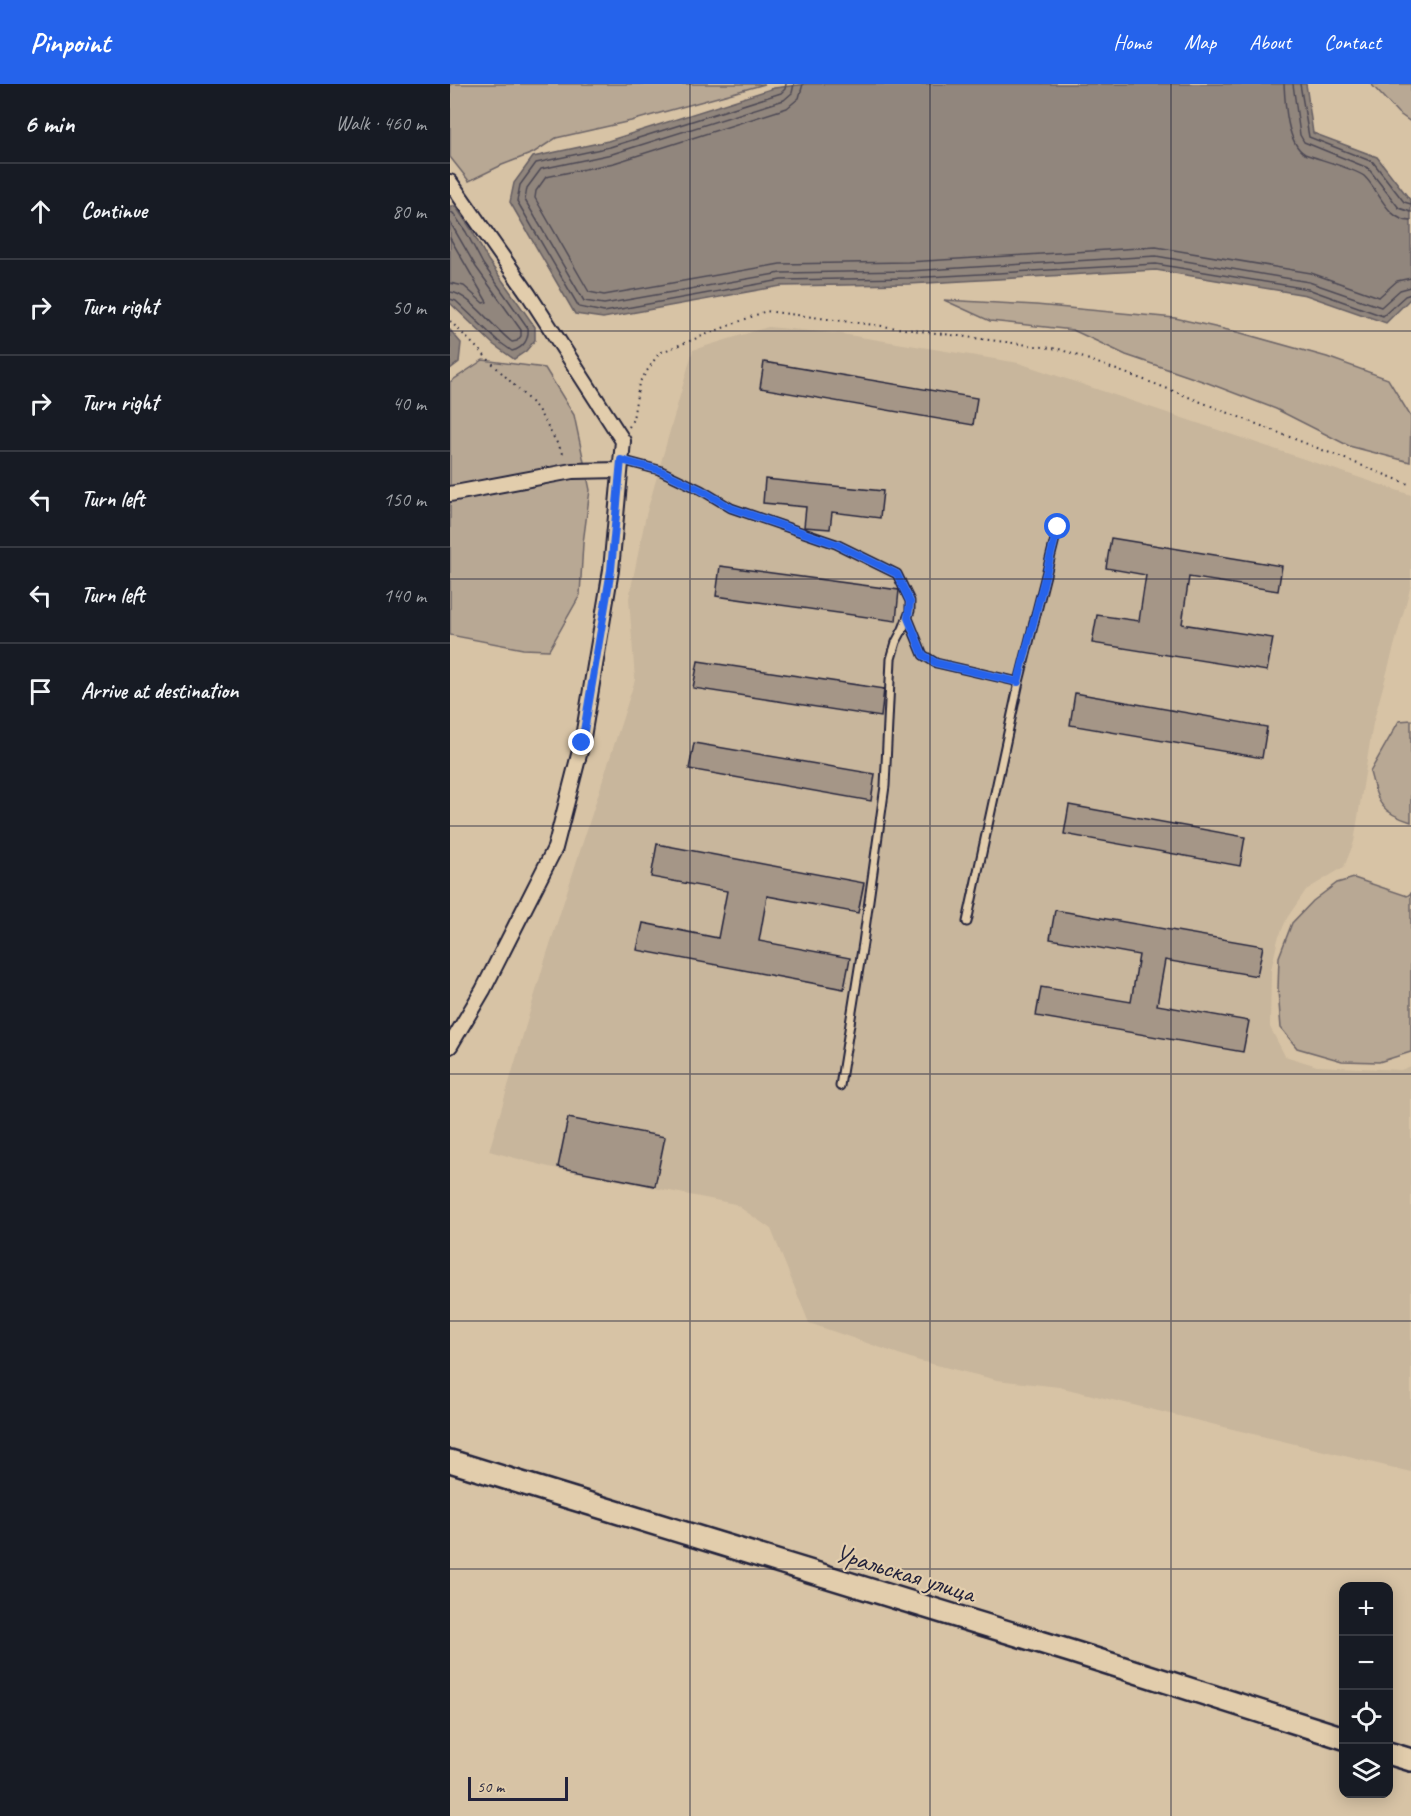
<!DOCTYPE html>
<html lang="en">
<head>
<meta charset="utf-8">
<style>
	body { margin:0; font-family:Caveat,sans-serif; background:#20242c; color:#f1f3f6 }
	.controls { position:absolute; right:18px; bottom:18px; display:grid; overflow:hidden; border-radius:12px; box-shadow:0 3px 15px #0003 }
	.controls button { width:54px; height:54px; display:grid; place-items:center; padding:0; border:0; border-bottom:2px solid #363941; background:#171b24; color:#f1f3f6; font:30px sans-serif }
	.scale { position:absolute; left:18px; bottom:15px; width:100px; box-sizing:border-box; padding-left:6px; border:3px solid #22223b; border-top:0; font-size:16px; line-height:21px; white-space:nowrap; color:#22223b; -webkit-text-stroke:4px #e2cdac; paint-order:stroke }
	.stop { position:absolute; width:18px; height:18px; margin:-14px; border:4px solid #2563eb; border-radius:50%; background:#fff }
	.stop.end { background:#2563eb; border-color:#fff; box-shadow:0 2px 6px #0008 }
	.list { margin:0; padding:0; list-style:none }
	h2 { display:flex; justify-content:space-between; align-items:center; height:78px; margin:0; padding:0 24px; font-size:26px }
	h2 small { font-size:20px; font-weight:400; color:#9ea1a6 }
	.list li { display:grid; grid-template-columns:39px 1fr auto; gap:18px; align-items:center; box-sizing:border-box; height:96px; padding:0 24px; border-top:2px solid #363941 }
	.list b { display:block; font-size:22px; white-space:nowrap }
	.list em { font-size:20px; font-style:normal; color:#9ea1a6 }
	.icon { flex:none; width:33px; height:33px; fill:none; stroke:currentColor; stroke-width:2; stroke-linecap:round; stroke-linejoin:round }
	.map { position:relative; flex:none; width:961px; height:1732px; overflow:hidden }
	header { display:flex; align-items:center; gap:36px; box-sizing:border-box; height:84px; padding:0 30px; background:#2563eb; color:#fff }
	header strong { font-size:28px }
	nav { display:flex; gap:33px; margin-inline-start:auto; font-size:21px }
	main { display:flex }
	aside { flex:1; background:#171b24 }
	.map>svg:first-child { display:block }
</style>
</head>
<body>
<header>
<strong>Pinpoint</strong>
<nav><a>Home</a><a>Map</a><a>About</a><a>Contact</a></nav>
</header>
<main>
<aside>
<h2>6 min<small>Walk · 460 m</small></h2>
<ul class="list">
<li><svg class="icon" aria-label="ahead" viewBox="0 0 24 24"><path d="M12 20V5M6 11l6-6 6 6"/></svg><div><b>Continue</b></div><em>80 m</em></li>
<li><svg class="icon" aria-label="right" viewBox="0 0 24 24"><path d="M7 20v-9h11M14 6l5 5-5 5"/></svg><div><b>Turn right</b></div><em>50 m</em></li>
<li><svg class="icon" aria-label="right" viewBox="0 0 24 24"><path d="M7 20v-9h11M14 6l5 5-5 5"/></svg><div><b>Turn right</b></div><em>40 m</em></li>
<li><svg class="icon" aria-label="left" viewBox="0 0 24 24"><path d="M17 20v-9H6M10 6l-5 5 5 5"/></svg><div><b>Turn left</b></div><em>150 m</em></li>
<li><svg class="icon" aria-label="left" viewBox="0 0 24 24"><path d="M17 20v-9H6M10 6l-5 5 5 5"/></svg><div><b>Turn left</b></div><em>140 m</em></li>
<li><svg class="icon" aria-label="arrive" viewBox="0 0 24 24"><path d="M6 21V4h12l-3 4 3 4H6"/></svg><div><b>Arrive at destination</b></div></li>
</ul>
</aside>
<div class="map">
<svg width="961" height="1732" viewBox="0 0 961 1732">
	<rect width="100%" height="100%" fill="#d7c3a5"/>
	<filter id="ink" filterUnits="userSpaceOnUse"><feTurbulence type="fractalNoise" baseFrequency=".0167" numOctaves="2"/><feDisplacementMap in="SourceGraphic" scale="12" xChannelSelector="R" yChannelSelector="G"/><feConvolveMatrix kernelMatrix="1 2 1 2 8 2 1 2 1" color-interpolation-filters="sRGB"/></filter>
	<g filter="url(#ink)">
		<!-- built -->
		<path fill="#c8b69c" d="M318 243 392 250 569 279 961 411V501L923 639 904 758 894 783 856 806 837 834 828 855 821 886 820 943 835 972 867 982 951 986 961 982V1388L609 1303 547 1296 466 1276 359 1239 321 1145 285 1120 99 1083 39 1067 95 876 185 596 179 514 196 431 243 266Z"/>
		<!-- green -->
		<path fill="#b8a894" stroke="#6d6568" stroke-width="1.5" d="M0 0H315L181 37 106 54 83 69 52 81 19 97 0 73Z
			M921 0H961V38L948 29Z
			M494 216 586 221 725 234 791 249 877 273 938 295 961 333 960 378 899 362 826 325 758 299 676 271 623 246 540 237Z
			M33 276 95 284 124 331 140 406 133 459 130 511 99 566 73 565 0 551V298Z
			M961 636V738C929 728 928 718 920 688L949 637Z
			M904 794 957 812 961 809V968L929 978 892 977 847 964 831 944 828 906 829 873 842 839 863 817 887 799Z"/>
		<!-- water -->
		<path fill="#91867d" stroke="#655e63" stroke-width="1.5" d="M357 0H856L863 49 927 73 961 117V214L936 239 856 211 706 186 459 200 331 202 153 234 125 230 60 118 64 99 83 73 158 57 324 4Z
			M5 122 21 145 38 176 85 243V256L76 267 64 275 44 261 0 219V122Z
			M0 246 11 259 9 278 0 285Z"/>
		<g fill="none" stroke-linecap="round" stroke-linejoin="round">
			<!-- shore -->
			<path stroke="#4e4a55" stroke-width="1.5" d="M336 0 335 5 331 9 160 63 86 79 70 101 67 117 129 223 154 228 331 196 459 194 706 180 858 205 933 232 955 212 961 210
				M344 0 342 9 334 16 162 70 91 85 77 104 75 116 134 217 154 220 331 189 459 187 706 172 859 198 931 223 950 206 961 203
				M353 0 349 14 337 24 164 79 96 93 86 107 85 114 139 208 154 211 330 180 458 178 706 163 861 189 929 213 947 197 961 194
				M834 0C835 20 837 60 855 70 868 75 905 85 914 92 930 107 936 136 961 137
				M843 0 850 51 854 58 918 84 949 124 961 128
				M850 0 859 53 923 78 954 118 961 120
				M0 128 3 129 16 148 33 180 78 244C79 255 74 264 62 267L48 257 6 217 0 215
				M0 138 26 183 71 246V252L67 257 62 258C45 246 19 209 0 208
				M0 154 37 218 33 219 14 202 0 199"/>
		</g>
		<!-- building -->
		<path fill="#a59687" stroke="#22223b" stroke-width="1.5" d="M314 278 527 314 523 341 310 304Z
			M315 395 433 407 430 434 382 428 380 445 354 443 356 423 313 419Z
			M661 454 832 482 828 507 739 493 732 540 823 554 817 587 642 559 647 531 689 537 696 491 656 484Z
			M270 482 449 506 446 537 266 512Z
			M248 577 434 605 431 633 243 604Z
			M625 609 817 643 812 674 620 641Z
			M244 659 425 690 421 717 239 685Z
			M619 721 795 753 790 782 614 750Z
			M207 760 414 799 408 829 317 812 309 857 400 874 394 905 187 866 193 839 268 854 277 807 201 793Z
			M605 826 813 862 807 892 715 876 707 921 799 937 793 968 586 932 591 903 681 918 689 871 600 855Z
			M118 1034 215 1053 205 1102 108 1083Z"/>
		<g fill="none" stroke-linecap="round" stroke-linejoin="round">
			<!-- lane casing -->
			<g stroke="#22223b" stroke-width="11">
				<path id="lane" d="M171 376 209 386 251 406 281 424 386 460 447 490 460 517V527L453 545 446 558 441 575 435 702 413 859 390 1002
					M458 534 473 571 486 579 569 598
					M517 838 569 598 608 443"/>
			</g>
			<!-- street casing -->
			<g stroke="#22223b" stroke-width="18">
				<path id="street" d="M0 98 79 211 173 357 161 486 132 659 105 764 33 906 0 962
					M0 410 122 387 170 386"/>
			</g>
			<!-- primary casing -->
			<g stroke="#22223b" stroke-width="26">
				<path id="primary" d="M0 1377 623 1568 894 1654
					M938 1669 961 1676"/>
			</g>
			<!-- path -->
			<path stroke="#22223b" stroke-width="2" stroke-dasharray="1.5 4.5" stroke-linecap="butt" d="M0 237 87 324 115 373
				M179 343 183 335 189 299 209 269 316 227 609 265 708 301 961 401"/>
			<!-- lane -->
			<use href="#lane" stroke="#e2cdac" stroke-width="7"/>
			<!-- street -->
			<use href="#street" stroke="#e2cdac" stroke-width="14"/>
			<!-- primary -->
			<use href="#primary" stroke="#e2cdac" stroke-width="21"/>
		</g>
	</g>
	<g fill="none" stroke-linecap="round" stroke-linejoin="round" filter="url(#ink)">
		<!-- route -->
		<path stroke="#2563eb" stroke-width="8" d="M132 659 161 486 171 376 209 386 251 406 281 424 386 460 447 490 460 518 458 534 473 571 486 579 568 598 608 443"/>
	</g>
	<!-- grid -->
	<path fill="none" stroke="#22223b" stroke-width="1.5" stroke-opacity="0.55" d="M240 0V1732M480 0V1732M721 0V1732M0 247H961M0 495H961M0 742H961M0 990H961M0 1237H961M0 1485H961"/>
	<g text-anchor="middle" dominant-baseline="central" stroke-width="4.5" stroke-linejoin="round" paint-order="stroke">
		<!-- street labels -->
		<g font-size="26" fill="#22223b" stroke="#e2cdac">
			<text transform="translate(455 1489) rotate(17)">Уральская улица</text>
		</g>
	</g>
</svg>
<div class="controls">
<button>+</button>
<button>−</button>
<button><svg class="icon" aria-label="locate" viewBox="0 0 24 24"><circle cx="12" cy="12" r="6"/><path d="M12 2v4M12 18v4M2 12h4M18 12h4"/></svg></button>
<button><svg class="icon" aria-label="layers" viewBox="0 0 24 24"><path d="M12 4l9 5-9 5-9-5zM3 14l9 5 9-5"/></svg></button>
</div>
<div class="scale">50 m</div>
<div class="stop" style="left:608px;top:443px"></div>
<div class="stop end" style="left:132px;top:659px"></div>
</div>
</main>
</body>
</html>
